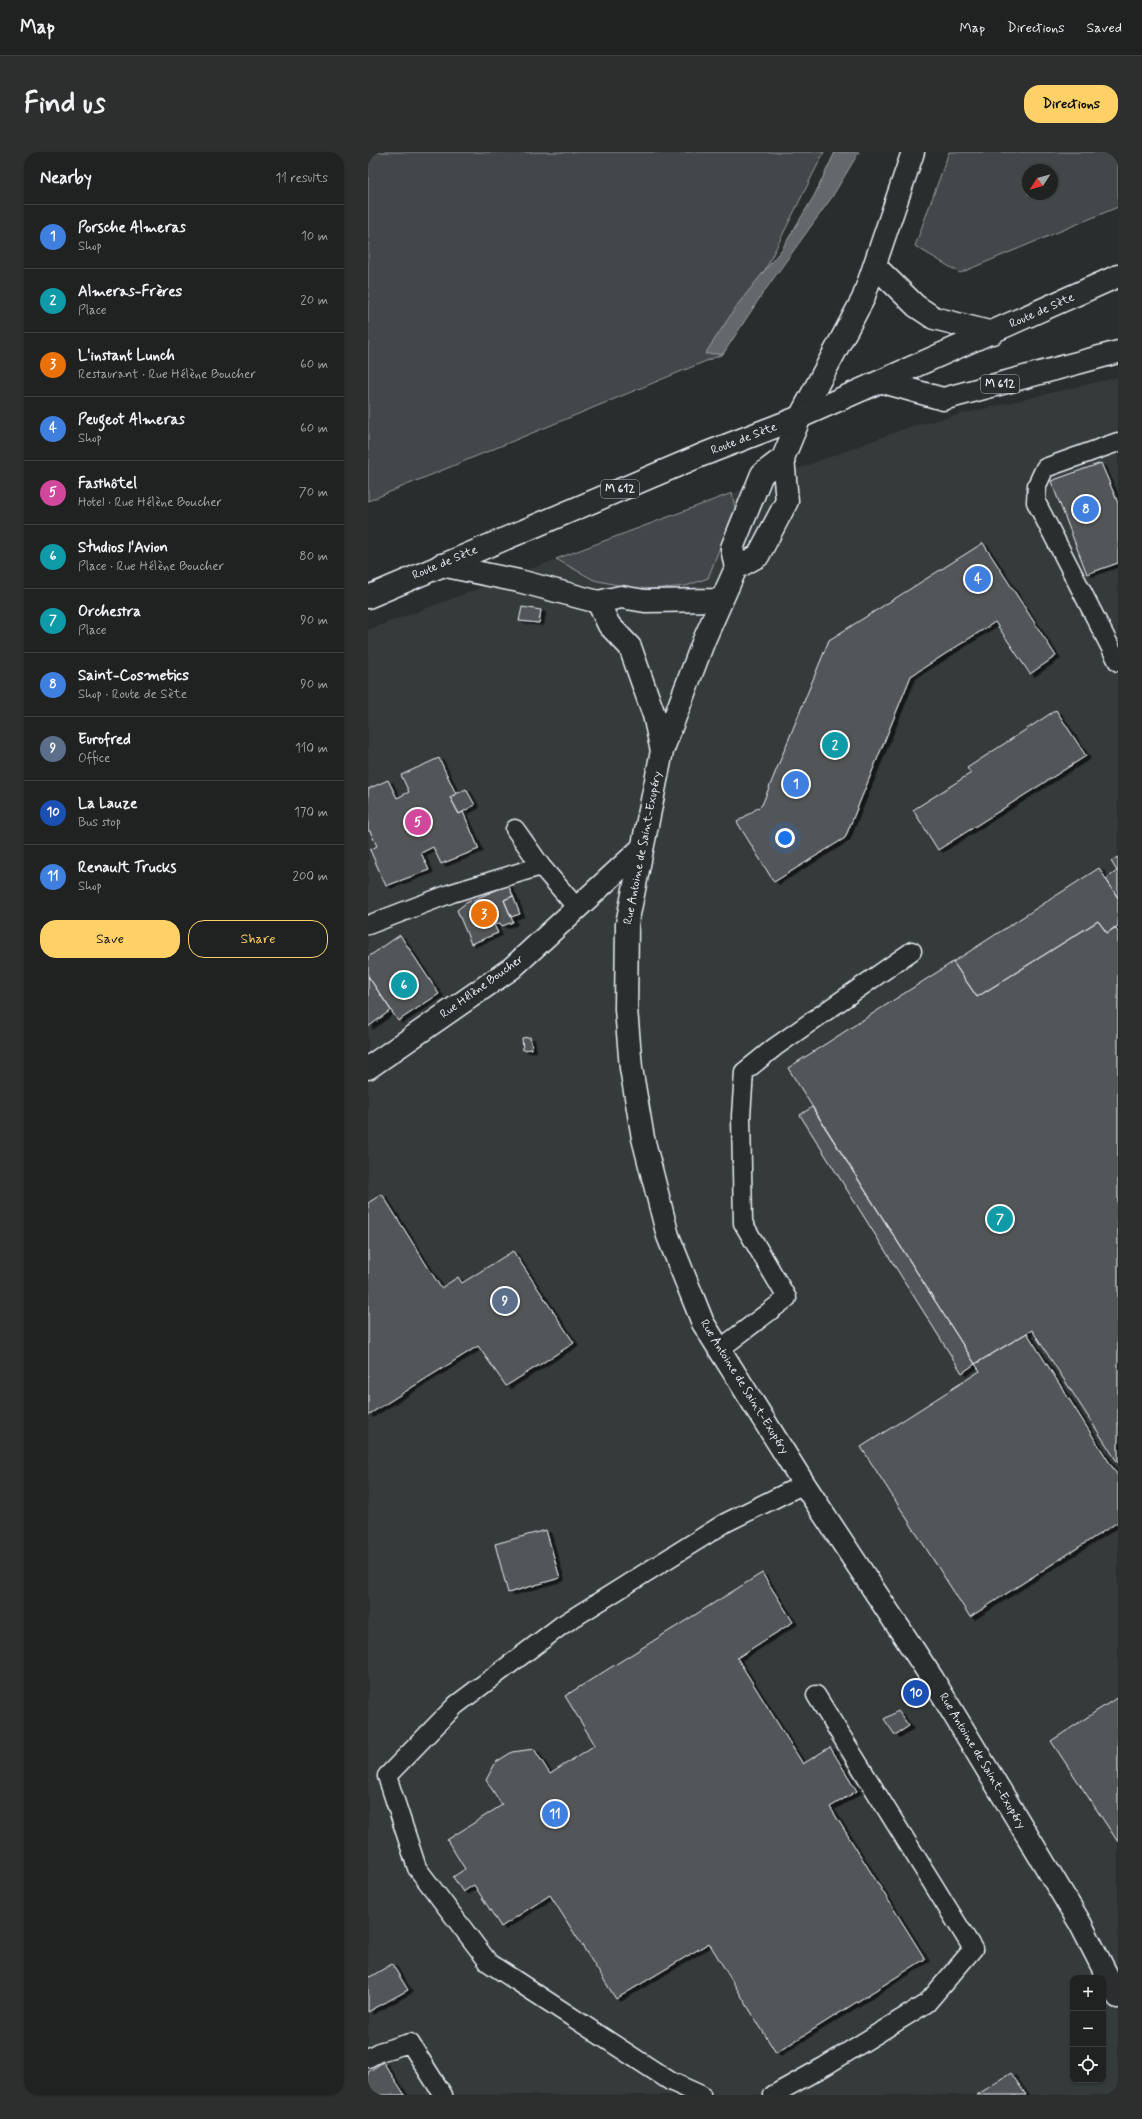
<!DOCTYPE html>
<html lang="en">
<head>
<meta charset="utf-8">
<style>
	body { margin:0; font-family:Mynerve,sans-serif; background:#2d2f2f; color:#f1f3f6 }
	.controls { position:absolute; right:12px; bottom:12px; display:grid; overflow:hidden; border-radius:8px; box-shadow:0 1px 3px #0004 }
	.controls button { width:36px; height:36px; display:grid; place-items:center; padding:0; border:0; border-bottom:1px solid #3d3f40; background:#202222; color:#f1f3f6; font:20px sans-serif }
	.compass { position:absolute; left:654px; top:12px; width:36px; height:36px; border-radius:50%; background:#202222; box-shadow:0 1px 3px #0004; rotate:234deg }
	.you { position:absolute; left:417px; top:686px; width:14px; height:14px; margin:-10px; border:3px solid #fff; border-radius:50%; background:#1a73e8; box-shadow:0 0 0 6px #1a73e833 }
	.badge { display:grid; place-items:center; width:26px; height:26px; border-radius:50%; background:#ffd166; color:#fff; font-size:13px; font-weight:700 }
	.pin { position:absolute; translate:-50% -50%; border:2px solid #fff; box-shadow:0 1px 4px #0006 }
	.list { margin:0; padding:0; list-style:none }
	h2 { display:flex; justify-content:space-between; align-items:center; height:52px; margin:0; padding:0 16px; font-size:17px }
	h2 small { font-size:13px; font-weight:400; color:#a2a4a5 }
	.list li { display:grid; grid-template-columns:26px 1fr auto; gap:12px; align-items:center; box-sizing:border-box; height:64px; padding:0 16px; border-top:1px solid #3d3f40 }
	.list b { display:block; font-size:15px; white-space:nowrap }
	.list p { margin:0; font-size:13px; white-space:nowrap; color:#a2a4a5 }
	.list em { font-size:13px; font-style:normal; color:#a2a4a5 }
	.actions { display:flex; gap:8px; padding:12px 16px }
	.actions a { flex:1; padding:9px 0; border:1px solid #ffd166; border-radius:16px; text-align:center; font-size:14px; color:#ffd166 }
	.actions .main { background:#ffd166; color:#111 }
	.icon { flex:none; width:22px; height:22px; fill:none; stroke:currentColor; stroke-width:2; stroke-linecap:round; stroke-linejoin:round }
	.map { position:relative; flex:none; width:750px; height:1943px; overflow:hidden; border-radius:16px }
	header { display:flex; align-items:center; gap:24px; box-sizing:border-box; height:56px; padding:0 20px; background:#202222; border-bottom:1px solid #3d3f40 }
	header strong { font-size:19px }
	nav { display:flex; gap:22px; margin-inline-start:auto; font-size:14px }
	.intro { display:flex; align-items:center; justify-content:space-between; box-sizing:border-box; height:96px; padding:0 24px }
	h1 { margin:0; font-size:28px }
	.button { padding:10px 18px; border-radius:16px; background:#ffd166; color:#111; font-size:14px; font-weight:700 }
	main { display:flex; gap:24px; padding:0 24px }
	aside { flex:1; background:#202222; border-radius:16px; box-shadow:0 1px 3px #0004 }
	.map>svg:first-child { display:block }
</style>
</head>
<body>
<header>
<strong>Map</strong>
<nav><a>Map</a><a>Directions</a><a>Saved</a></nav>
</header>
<div class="intro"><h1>Find us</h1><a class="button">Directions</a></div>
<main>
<aside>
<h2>Nearby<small>11 results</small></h2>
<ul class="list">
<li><span class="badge" style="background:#3f7fe0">1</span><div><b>Porsche Almeras</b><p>Shop</p></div><em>10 m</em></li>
<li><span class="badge" style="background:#0f9aa8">2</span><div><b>Almeras-Frères</b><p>Place</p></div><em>20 m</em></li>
<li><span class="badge" style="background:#e8710a">3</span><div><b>L'instant Lunch</b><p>Restaurant · Rue Hélène Boucher</p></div><em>60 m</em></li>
<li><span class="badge" style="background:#3f7fe0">4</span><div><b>Peugeot Almeras</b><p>Shop</p></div><em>60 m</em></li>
<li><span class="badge" style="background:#d1479c">5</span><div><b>Fasthôtel</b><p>Hotel · Rue Hélène Boucher</p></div><em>70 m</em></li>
<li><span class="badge" style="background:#0f9aa8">6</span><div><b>Studios l'Avion</b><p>Place · Rue Hélène Boucher</p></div><em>80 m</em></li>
<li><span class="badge" style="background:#0f9aa8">7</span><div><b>Orchestra</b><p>Place</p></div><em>90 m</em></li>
<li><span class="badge" style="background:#3f7fe0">8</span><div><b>Saint-Cosmetics</b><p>Shop · Route de Sète</p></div><em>90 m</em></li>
<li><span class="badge" style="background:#5c6f8a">9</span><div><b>Eurofred</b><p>Office</p></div><em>110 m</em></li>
<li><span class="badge" style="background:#1a4fb4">10</span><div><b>La Lauze</b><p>Bus stop</p></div><em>170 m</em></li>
<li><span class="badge" style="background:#3f7fe0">11</span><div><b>Renault Trucks</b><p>Shop</p></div><em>200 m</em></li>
</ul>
<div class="actions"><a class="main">Save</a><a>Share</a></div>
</aside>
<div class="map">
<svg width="750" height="1943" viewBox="0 0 750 1943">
	<defs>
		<filter id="shadow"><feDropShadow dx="4.5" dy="2.5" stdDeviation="0" flood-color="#0009"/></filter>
	</defs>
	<rect width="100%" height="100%" fill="#2a2d2e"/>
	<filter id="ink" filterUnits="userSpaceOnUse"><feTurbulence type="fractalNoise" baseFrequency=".025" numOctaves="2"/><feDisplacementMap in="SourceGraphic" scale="8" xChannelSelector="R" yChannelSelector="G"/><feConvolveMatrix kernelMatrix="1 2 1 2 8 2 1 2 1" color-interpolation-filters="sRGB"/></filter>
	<g filter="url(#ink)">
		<!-- built -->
		<path fill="#363a3b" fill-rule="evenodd" d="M750 225V1943H0V478L544 274ZM705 1826H735V1928H705Z"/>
		<!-- green -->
		<path fill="#424648" stroke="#959ca0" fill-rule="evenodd" d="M0 0H456L355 202 0 349Z
			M581 0H750V55L592 121 547 94ZM660 18H684V42H660Z
			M364 341 367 356 340 426 318 434 273 438 226 428 188 407Z"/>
		<!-- water -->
		<path fill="#63686b" stroke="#989fa3" d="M467 0H491L464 45 395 141 355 202H337L370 152 414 97 446 44Z"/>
		<!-- building -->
		<path fill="#535759" stroke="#e8f1f8" filter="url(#shadow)" d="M733 311 750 351V411L719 422 683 329Z
			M615 391 688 504 662 522 627 470 543 524 477 686 406 730 369 670 394 653 461 488Z
			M154 455 173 458 171 471 151 469Z
			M688 558 718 604 570 698 545 658 603 621 599 616Z
			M71 606 88 642 82 645 91 662 95 660 111 697 73 712 65 695 53 701 61 718 18 734 2 698 9 694 2 679H0V637L20 628 29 646 41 640 33 623Z
			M98 637 107 653 91 662 82 645Z
			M750 705V746L738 727 749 719 743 709Z
			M731 716 750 746V774L739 781 730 769 609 845 585 810Z
			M140 733 145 744 136 748 145 770 134 774 132 771 126 773 130 781 103 792 89 758 98 751Z
			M145 744 152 762 143 765 136 748Z
			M730 769 739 781 747 775 750 780V1311L664 1178 607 1212 420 916 585 810 609 845Z
			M32 783 71 842 30 869 0 824V805Z
			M0 824 23 858 0 875Z
			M162 885 164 897 155 898 154 886Z
			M444 955 607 1212 594 1221 432 963Z
			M14 1042 73 1136 90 1125 94 1131 145 1099 206 1191 138 1234 110 1194 0 1263V1051Z
			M659 1181 750 1324V1370L602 1465 493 1295 612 1219 607 1212Z
			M178 1378 192 1426 140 1441 127 1392Z
			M394 1421 425 1470 369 1506 435 1612 462 1595 489 1639 462 1655 557 1807 408 1901 341 1791 248 1847 182 1743 133 1775 106 1733 95 1740 85 1725 97 1717 79 1688 134 1653 118 1628 128 1610 144 1600 166 1597 182 1622 227 1593 197 1544Z
			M750 1545V1690L683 1589Z
			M530 1559 541 1574 527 1583 516 1567Z
			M24 1812 40 1838 0 1860V1826Z
			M15 1910 37 1943H0V1920Z
			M643 1921 658 1943H609Z"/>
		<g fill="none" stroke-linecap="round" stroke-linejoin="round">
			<!-- lane casing -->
			<g stroke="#e8f1f8" stroke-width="21">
				<path id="lane" d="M750 290 677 316 669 333 668 350 750 510
					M147 677 173 714 209 756
					M0 773 84 741 173 714
					M352 1197 419 1146 375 1071 373 964 376 920 407 895 544 799
					M0 1906 11 1900 42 1891 75 1943
					M333 1943 302 1929 121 1811 49 1716 19 1624 88 1553 194 1473 357 1371 436 1332
					M405 1943 457 1914 559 1851 605 1797 448 1543"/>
			</g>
			<!-- street casing -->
			<g stroke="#e8f1f8" stroke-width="25">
				<path id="street" d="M0 916 144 816 274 696"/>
			</g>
			<!-- secondary casing -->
			<g stroke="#e8f1f8" stroke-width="25">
				<path id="secondary" d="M415 306 394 322 364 396 368 416 336 488 294 599 259 772 258 857 263 916 275 986 300 1084 335 1171 436 1332 564 1526 712 1771 750 1845
					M73 413 151 429 230 450 241 473 262 495 286 563 294 599
					M368 416 390 404 419 349 415 306 432 265 495 147 545 0
					M230 450 253 445 277 449 353 448"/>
			</g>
			<!-- primary casing -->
			<g stroke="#e8f1f8" stroke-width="25">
				<path id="primary" d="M507 114 548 154 566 166 625 181
					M515 230 575 247 750 200
					M0 445 334 303 432 265 750 124"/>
			</g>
			<!-- lane -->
			<use href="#lane" stroke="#2a2d2e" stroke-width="18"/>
			<!-- street -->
			<use href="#street" stroke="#2a2d2e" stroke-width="22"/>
			<!-- secondary -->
			<use href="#secondary" stroke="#2a2d2e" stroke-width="22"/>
			<!-- primary -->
			<use href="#primary" stroke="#2a2d2e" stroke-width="22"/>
		</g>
	</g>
	<g text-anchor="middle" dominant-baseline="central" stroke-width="4" stroke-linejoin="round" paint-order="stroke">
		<!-- shield labels -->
		<g fill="#2a2d2e" stroke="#afb6bb" stroke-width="1">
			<rect x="613" y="223" width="38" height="18" rx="3"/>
			<rect x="233" y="328" width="38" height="18" rx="3"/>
		</g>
		<g font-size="11" font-weight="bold" fill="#e8f1f8">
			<text x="632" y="232">M 612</text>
			<text x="252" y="337">M 612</text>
		</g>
		<!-- street labels -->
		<g font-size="12" fill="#e8f1f8" stroke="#2a2d2e">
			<text transform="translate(674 159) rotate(-24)">Route de Sète</text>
			<text transform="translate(376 287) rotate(-21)">Route de Sète</text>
			<text transform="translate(77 411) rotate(-23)">Route de Sète</text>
			<text transform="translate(275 696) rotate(-79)">Rue Antoine de Saint-Exupéry</text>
			<text transform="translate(114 835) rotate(-36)">Rue Hélène Boucher</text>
			<text transform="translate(376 1235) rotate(58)">Rue Antoine de Saint-Exupéry</text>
			<text transform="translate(614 1609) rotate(59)">Rue Antoine de Saint-Exupéry</text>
		</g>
	</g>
</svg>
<div class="controls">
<button>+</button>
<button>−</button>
<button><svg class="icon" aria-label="locate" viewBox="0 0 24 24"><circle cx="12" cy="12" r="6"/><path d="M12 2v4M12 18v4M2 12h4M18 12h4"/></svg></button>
</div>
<svg class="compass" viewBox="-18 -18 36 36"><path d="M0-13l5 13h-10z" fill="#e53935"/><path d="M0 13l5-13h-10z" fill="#a2a4a5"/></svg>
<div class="you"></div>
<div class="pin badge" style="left:428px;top:632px;background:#3f7fe0">1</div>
<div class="pin badge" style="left:467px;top:593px;background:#0f9aa8">2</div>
<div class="pin badge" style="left:116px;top:762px;background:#e8710a">3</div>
<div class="pin badge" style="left:610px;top:427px;background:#3f7fe0">4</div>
<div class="pin badge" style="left:50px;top:670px;background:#d1479c">5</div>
<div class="pin badge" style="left:36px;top:833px;background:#0f9aa8">6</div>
<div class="pin badge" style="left:632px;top:1067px;background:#0f9aa8">7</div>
<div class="pin badge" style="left:718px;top:357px;background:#3f7fe0">8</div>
<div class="pin badge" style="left:137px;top:1149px;background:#5c6f8a">9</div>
<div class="pin badge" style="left:548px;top:1541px;background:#1a4fb4">10</div>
<div class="pin badge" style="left:187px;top:1662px;background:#3f7fe0">11</div>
</div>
</main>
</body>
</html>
